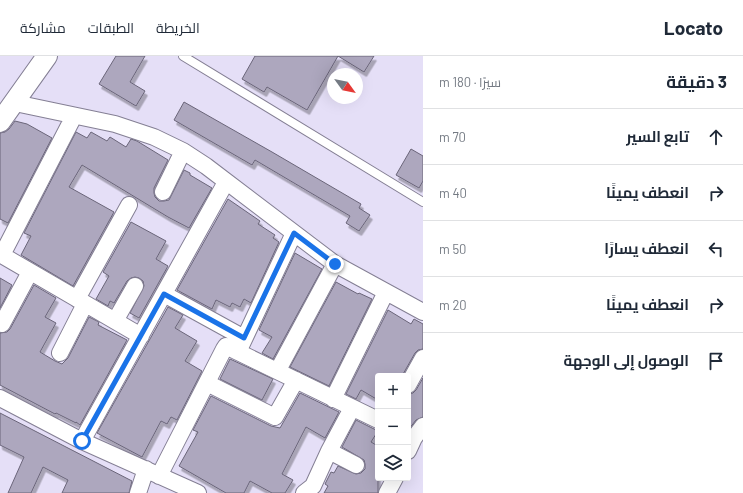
<!DOCTYPE html>
<html lang="ar">
<head>
<meta charset="utf-8">
<style>
	body { margin:0; font-family:Barlow,Cairo,sans-serif; background:#f2f2f3; color:#1f2937; direction:rtl }
	.controls { position:absolute; right:12px; bottom:12px; display:grid; overflow:hidden; border-radius:4px; box-shadow:0 4px 16px #0002 }
	.controls button { width:36px; height:36px; display:grid; place-items:center; padding:0; border:0; border-bottom:1px solid #e0e1e3; background:#fff; color:#1f2937; font:20px sans-serif }
	.compass { position:absolute; left:327px; top:12px; width:36px; height:36px; border-radius:50%; background:#fff; box-shadow:0 4px 16px #0002; rotate:123deg }
	.stop { position:absolute; width:12px; height:12px; margin:-9px; border:3px solid #1a73e8; border-radius:50%; background:#fff }
	.stop.end { background:#1a73e8; border-color:#fff; box-shadow:0 1px 4px #0008 }
	.list { margin:0; padding:0; list-style:none }
	h2 { display:flex; justify-content:space-between; align-items:center; height:52px; margin:0; padding:0 16px; font-size:17px }
	h2 small { font-size:13px; font-weight:400; color:#747a83 }
	.list li { display:grid; grid-template-columns:26px 1fr auto; gap:12px; align-items:center; box-sizing:border-box; height:56px; padding:0 16px; border-top:1px solid #e0e1e3 }
	.list b { display:block; font-size:15px; white-space:nowrap }
	.list em { font-size:13px; font-style:normal; color:#747a83 }
	.icon { flex:none; width:22px; height:22px; fill:none; stroke:currentColor; stroke-width:2; stroke-linecap:round; stroke-linejoin:round }
	.map { position:relative; flex:none; width:423px; height:437px; overflow:hidden; direction:ltr }
	header { display:flex; align-items:center; gap:24px; box-sizing:border-box; height:56px; padding:0 20px; background:#fff; border-bottom:1px solid #e0e1e3 }
	header strong { font-size:19px }
	nav { display:flex; gap:22px; margin-inline-start:auto; font-size:14px }
	main { display:flex }
	aside { flex:1; background:#fff }
	.map>svg:first-child { display:block }
</style>
</head>
<body>
<header>
<strong>Locato</strong>
<nav><a>الخريطة</a><a>الطبقات</a><a>مشاركة</a></nav>
</header>
<main>
<aside>
<h2>3 دقيقة<small>سيرًا · 180 m</small></h2>
<ul class="list">
<li><svg class="icon" aria-label="ahead" viewBox="0 0 24 24"><path d="M12 20V5M6 11l6-6 6 6"/></svg><div><b>تابع السير</b></div><em>70 m</em></li>
<li><svg class="icon" aria-label="right" viewBox="0 0 24 24"><path d="M7 20v-9h11M14 6l5 5-5 5"/></svg><div><b>انعطف يمينًا</b></div><em>40 m</em></li>
<li><svg class="icon" aria-label="left" viewBox="0 0 24 24"><path d="M17 20v-9H6M10 6l-5 5 5 5"/></svg><div><b>انعطف يسارًا</b></div><em>50 m</em></li>
<li><svg class="icon" aria-label="right" viewBox="0 0 24 24"><path d="M7 20v-9h11M14 6l5 5-5 5"/></svg><div><b>انعطف يمينًا</b></div><em>20 m</em></li>
<li><svg class="icon" aria-label="arrive" viewBox="0 0 24 24"><path d="M6 21V4h12l-3 4 3 4H6"/></svg><div><b>الوصول إلى الوجهة</b></div></li>
</ul>
</aside>
<div class="map">
<svg width="423" height="437" viewBox="0 0 423 437">
	<defs>
		<filter id="shadow"><feDropShadow dx="2.5" dy="4.5" stdDeviation="0" flood-color="#0004"/></filter>
	</defs>
	<rect width="100%" height="100%" fill="#e5dff7"/>
	<!-- building -->
	<path fill="#ada7be" stroke="#6a6579" filter="url(#shadow)" d="M116 0H145L130 26 145 35 136 50 99 28Z
		M255 0H374L364 16 338 0 307 54 267 31 264 36 242 23Z
		M184 46 272 96 361 148 359 152 370 159 359 175 346 167 350 160 255 104 252 109 174 64Z
		M15 65 27 68 52 82 8 167 0 163V77L5 76 9 73Z
		M76 76 87 82 91 76 107 85 110 81 126 91 131 83 137 85 168 104 154 132V137L155 141 159 145H164L169 144 184 114 190 117V119L212 132 189 172 168 161 82 109 69 131 114 156 73 230 21 199 31 180 24 177Z
		M411 93 423 100V125L419 132 396 119Z
		M228 143 260 165 258 168 275 179 273 182 279 186 251 247 244 243 240 251 232 247 230 251 216 244 212 253 177 234Z
		M131 166 166 185 156 203 168 210 139 262 130 257 144 230 143 225 139 222 135 221 131 222 127 225 114 247 110 245 108 250 96 243 109 220 103 216Z
		M295 197 322 213 273 303 262 297 272 281 259 274Z
		M0 222 12 229 0 252Z
		M336 226 358 238 359 237 372 243 329 330 290 311Z
		M34 229 56 242 45 261 56 267 40 296 55 305 62 308 68 302 89 261 99 266 98 269 127 284 80 369 76 366V367L56 357 55 358 0 329V277L7 276 10 273Z
		M168 251 183 259 175 272 197 285 185 305 202 315 177 364 171 361 167 368 161 365 142 401 97 377Z
		M388 254 411 268 414 263 423 268V293L418 294 415 297 402 320H378V344L361 334 356 343 346 338Z
		M230 303 273 323 262 344 220 323Z
		M423 322V361L416 364 409 373 408 338 413 337 416 334Z
		M300 337 339 356 325 382 306 371 282 418 293 424 285 437H272L250 425 244 437H226L179 410 198 376 193 374 211 340 271 370 280 372Z
		M0 357 132 425 129 437H62L68 424 43 411 31 437H8L24 401 0 389Z
		M356 364 378 375 371 386 378 390V437H324L328 430 325 428 331 416 334 417 338 410 356 418 361 417 365 413V408L364 404 342 391Z"/>
	<g fill="none" stroke-linecap="round" stroke-linejoin="round">
		<!-- service casing -->
		<g stroke="#847f94" stroke-width="10">
			<path id="service" d="M183 0 423 146"/>
		</g>
		<!-- minor casing -->
		<g stroke="#847f94" stroke-width="18">
			<path id="minor" d="M15 47 115 68 154 81 183 95 206 110 335 208 423 256
				M163 136 183 95
				M0 198 141 280
				M2 199 74 60
				M164 238 244 282
				M77 243 129 149
				M115 265 135 230
				M2 268 30 216
				M238 296 378 364
				M60 297 85 248
				M278 314 335 208
				M207 327 275 361 296 324
				M408 329 423 302
				M0 342 82 385 198 437
				M333 343 386 236
				M82 385 226 126
				M329 395 356 409
				M408 395 414 382 423 370
				M159 420 224 293 226 290 238 296 294 177
				M138 437 146 413
				M304 437 313 430 329 395 352 352
				M387 437 395 422"/>
		</g>
		<!-- tertiary casing -->
		<g stroke="#847f94" stroke-width="22">
			<path id="tertiary" d="M0 66 47 0"/>
		</g>
		<!-- service -->
		<use href="#service" stroke="#fff" stroke-width="8"/>
		<!-- minor -->
		<use href="#minor" stroke="#fff" stroke-width="16"/>
		<!-- tertiary -->
		<use href="#tertiary" stroke="#fff" stroke-width="20"/>
	</g>
	<g fill="none" stroke-linecap="round" stroke-linejoin="round">
		<!-- route -->
		<path stroke="#1a73e8" stroke-width="5" d="M82 385 164 238 244 282 294 177 335 208"/>
	</g>
</svg>
<div class="controls">
<button>+</button>
<button>−</button>
<button><svg class="icon" aria-label="layers" viewBox="0 0 24 24"><path d="M12 4l9 5-9 5-9-5zM3 14l9 5 9-5"/></svg></button>
</div>
<svg class="compass" viewBox="-18 -18 36 36"><path d="M0-13l5 13h-10z" fill="#e53935"/><path d="M0 13l5-13h-10z" fill="#747a83"/></svg>
<div class="stop" style="left:82px;top:385px"></div>
<div class="stop end" style="left:335px;top:208px"></div>
</div>
</main>
</body>
</html>
